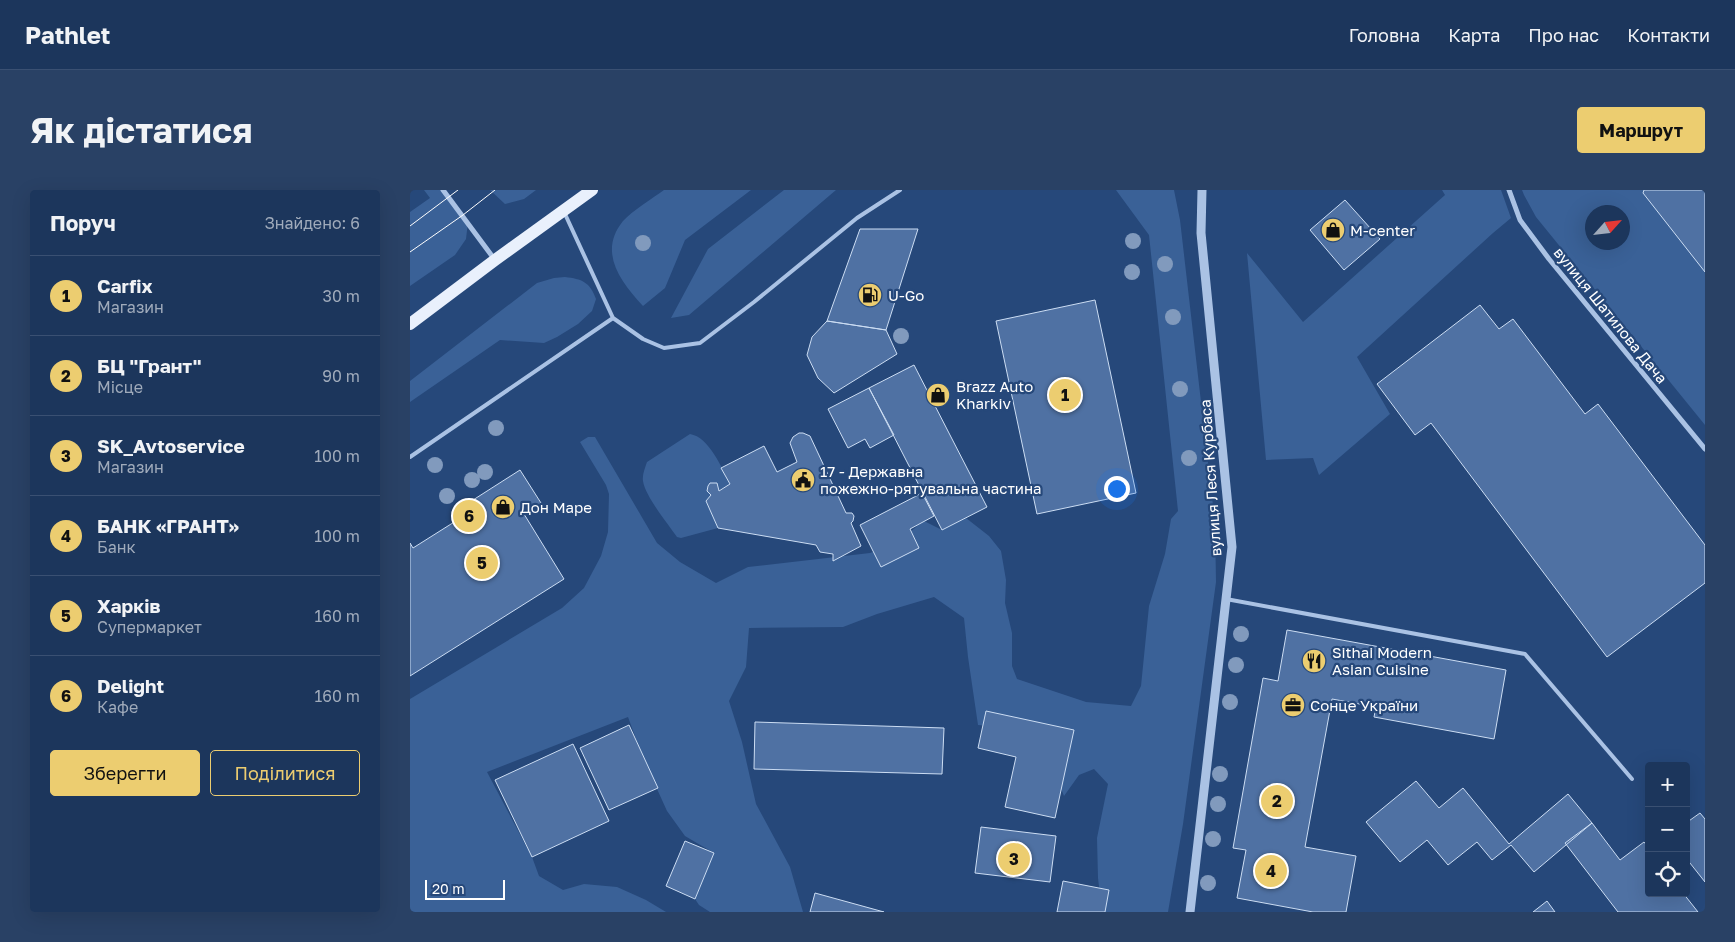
<!DOCTYPE html>
<html lang="uk">
<head>
<meta charset="utf-8">
<style>
	body { margin:0; font-family:"Golos Text",sans-serif; background:#294165; color:#f1f3f6 }
	.controls { position:absolute; right:15px; bottom:15px; display:grid; overflow:hidden; border-radius:5px; box-shadow:0 5px 20px #0002 }
	.controls button { width:45px; height:45px; display:grid; place-items:center; padding:0; border:0; border-bottom:1px solid #3a5072; background:#1c365c; color:#f1f3f6; font:25px sans-serif }
	.compass { position:absolute; left:1175px; top:15px; width:45px; height:45px; border-radius:50%; background:#1c365c; box-shadow:0 5px 20px #0002; rotate:63deg }
	.scale { position:absolute; left:15px; bottom:12px; width:80px; box-sizing:border-box; padding-left:5px; border:2px solid #fff; border-top:0; font-size:14px; line-height:18px; white-space:nowrap; color:#fff; -webkit-text-stroke:4px #26487a; paint-order:stroke }
	.you { position:absolute; left:706px; top:298px; width:18px; height:18px; margin:-12px; border:4px solid #fff; border-radius:50%; background:#1a73e8; box-shadow:0 0 0 8px #1a73e833 }
	.badge { display:grid; place-items:center; width:32px; height:32px; border-radius:50%; background:#eccd70; color:#111; font-size:16px; font-weight:700 }
	.pin { position:absolute; translate:-50% -50%; border:2px solid #fff; box-shadow:0 1px 5px #0006 }
	.list { margin:0; padding:0; list-style:none }
	h2 { display:flex; justify-content:space-between; align-items:center; height:65px; margin:0; padding:0 20px; font-size:21px }
	h2 small { font-size:16px; font-weight:400; color:#a0abbb }
	.list li { display:grid; grid-template-columns:32px 1fr auto; gap:15px; align-items:center; box-sizing:border-box; height:80px; padding:0 20px; border-top:1px solid #3a5072 }
	.list b { display:block; font-size:19px; white-space:nowrap }
	.list p { margin:0; font-size:16px; white-space:nowrap; color:#a0abbb }
	.list em { font-size:16px; font-style:normal; color:#a0abbb }
	.actions { display:flex; gap:10px; padding:15px 20px }
	.actions a { flex:1; padding:11px 0; border:1px solid #eccd70; border-radius:5px; text-align:center; font-size:18px; color:#eccd70 }
	.actions .main { background:#eccd70; color:#111 }
	.icon { flex:none; width:28px; height:28px; fill:none; stroke:currentColor; stroke-width:2; stroke-linecap:round; stroke-linejoin:round }
	.map { position:relative; flex:none; width:1295px; height:722px; overflow:hidden; border-radius:5px }
	header { display:flex; align-items:center; gap:30px; box-sizing:border-box; height:70px; padding:0 25px; background:#1c365c; border-bottom:1px solid #3a5072 }
	header strong { font-size:24px }
	nav { display:flex; gap:28px; margin-inline-start:auto; font-size:18px }
	.intro { display:flex; align-items:center; justify-content:space-between; box-sizing:border-box; height:120px; padding:0 30px }
	h1 { margin:0; font-size:35px }
	.button { padding:12px 22px; border-radius:5px; background:#eccd70; color:#111; font-size:18px; font-weight:700 }
	main { display:flex; gap:30px; padding:0 30px }
	aside { flex:1; background:#1c365c; border-radius:5px; box-shadow:0 5px 20px #0002 }
	.map>svg:first-child { display:block }
</style>
</head>
<body>
<header>
<strong>Pathlet</strong>
<nav><a>Головна</a><a>Карта</a><a>Про нас</a><a>Контакти</a></nav>
</header>
<div class="intro"><h1>Як дістатися</h1><a class="button">Маршрут</a></div>
<main>
<aside>
<h2>Поруч<small>Знайдено: 6</small></h2>
<ul class="list">
<li><span class="badge">1</span><div><b>Carfix</b><p>Магазин</p></div><em>30 m</em></li>
<li><span class="badge">2</span><div><b>БЦ &quot;Грант&quot;</b><p>Місце</p></div><em>90 m</em></li>
<li><span class="badge">3</span><div><b>SK_Avtoservice</b><p>Магазин</p></div><em>100 m</em></li>
<li><span class="badge">4</span><div><b>БАНК «ГРАНТ»</b><p>Банк</p></div><em>100 m</em></li>
<li><span class="badge">5</span><div><b>Харків</b><p>Супермаркет</p></div><em>160 m</em></li>
<li><span class="badge">6</span><div><b>Delight</b><p>Кафе</p></div><em>160 m</em></li>
</ul>
<div class="actions"><a class="main">Зберегти</a><a>Поділитися</a></div>
</aside>
<div class="map">
<svg width="1295" height="722" viewBox="0 0 1295 722">
	<rect width="100%" height="100%" fill="#26487a"/>
	<!-- green -->
	<path fill="#3a6197" fill-rule="evenodd" d="M14 0H33L58 32 56 49 45 65 0 96V22L20 8Z
		M80 0H126L114 9 95 14Z
		M254 0H341L275 50 255 98 233 116C210 91 188 62 213 31 222 21 243 8 254 0Z
		M374 0H426L279 125 261 128 298 59Z
		M706 0H764L770 30 805 333 806 392 773 634 758 722H692L688 688 687 648 698 594 684 579 669 585 654 606 645 584 615 539 568 535 558 467 554 428 524 407 467 424 433 437 339 438 336 477 319 511 332 552 346 614 380 677 393 722H300L289 715 285 709 304 663 275 646 257 621 233 568 218 527 77 582 122 667 129 686 153 700 174 694 207 697 236 710 256 722H0V509L152 418 174 398 191 366 198 342 199 304 196 295 170 252 178 247H185L247 353 270 372 306 393 338 377 460 363 481 355 505 338 512 330 532 340 556 328 579 346 591 361 596 390 595 413 602 443V476L607 489 676 512 721 516 731 496 739 416 755 364 761 329 768 321 739 45Z
		M1032 0H1091L1101 28 1083 43 947 167 980 224 909 285 903 268 856 270 837 63 893 132 1035 5Z
		M1112 0H1295V235L1126 27 1114 5ZM1182 22H1212V52H1182Z
		M155 87C172 89 180 92 186 109L182 121 168 134 147 147 134 153 90 150 0 212V191L127 93 144 88Z
		M280 244C299 247 312 278 320 294L309 301 308 338 271 348 267 347C258 334 235 306 233 291 232 285 235 278 237 272Z"/>
	<!-- building -->
	<path fill="#4f71a3" stroke="#ccddf3" d="M1234 0H1295V82L1233 3Z
		M935 10 970 49 934 80 900 40Z
		M450 39H508L476 140 417 131Z
		M685 110 726 303 627 324 586 131Z
		M1070 115 1089 139 1103 129 1175 224 1188 214 1295 355V393L1197 467 1021 233 1005 245 967 194Z
		M417 131 476 140 487 164 424 203 408 188 397 165 402 147Z
		M504 175 577 317 532 340 459 198Z
		M459 198 484 245 460 258 455 249 438 258 418 219Z
		M389 243H393L400 246 436 323H442L444 326 443 331 441 333 451 356 423 371V364L410 362 406 355 308 338 296 311 301 305 297 301 298 296 300 293H307L309 301 320 294 311 278 354 256 367 282 387 272 380 253 383 247Z
		M110 280 131 313 114 324 154 389 0 486V353L3 358 68 317 63 310Z
		M512 303 524 326 500 339 509 358 471 377 450 335Z
		M877 440 1096 480 1084 549 964 527 966 517 922 509 895 657 946 666 936 722H903L827 708 836 660 823 658 853 488 868 491Z
		M576 521 664 540 645 628 595 617 606 567 568 558Z
		M345 532 534 538 532 584 344 579Z
		M219 535 248 598 199 620 170 558Z
		M163 554 199 631 122 667 85 590Z
		M1006 591 1029 618 1053 598 1099 654 1158 604 1182 633 1124 682 1101 655 1082 670 1067 652 1038 675 1017 650 990 672 956 632Z
		M1290 623 1295 629V692L1276 668V633Z
		M1182 633 1210 670 1234 652 1239 658V703H1273L1288 722H1208L1155 653Z
		M571 637 646 646 640 692 565 683Z
		M275 651 304 663 285 709 256 696Z
		M653 691 699 700 695 722H647Z
		M405 703 474 722H400Z
		M1137 711 1145 722H1123Z"/>
	<g fill="none" stroke-linecap="round" stroke-linejoin="round">
		<!-- service -->
		<path stroke="#aac2e4" stroke-width="4" d="M155 24 203 128 233 149 254 158 290 153 344 112 447 28 490 0
			M0 267 203 128
			M816 409 1115 464 1222 589"/>
		<!-- minor -->
		<path stroke="#aac2e4" stroke-width="5" d="M33 0 85 70
			M1099 0 1110 30 1139 69 1295 259"/>
		<!-- tertiary -->
		<path stroke="#aac2e4" stroke-width="9" d="M780 722 822 357 791 43 792 0"/>
		<!-- primary -->
		<path stroke="#e9f0fc" stroke-width="12" d="M0 134 85 70 182 0"/>
		<!-- tram -->
		<path stroke="#fff" stroke-width="1" d="M0 36 48 0
			M0 62 53 25 85 0"/>
	</g>
	<!-- trees -->
	<g fill="#819abd">
		<circle cx="723" cy="51" r="8"/>
		<circle cx="233" cy="53" r="8"/>
		<circle cx="755" cy="74" r="8"/>
		<circle cx="722" cy="82" r="8"/>
		<circle cx="763" cy="127" r="8"/>
		<circle cx="491" cy="146" r="8"/>
		<circle cx="770" cy="199" r="8"/>
		<circle cx="86" cy="238" r="8"/>
		<circle cx="779" cy="268" r="8"/>
		<circle cx="25" cy="275" r="8"/>
		<circle cx="75" cy="282" r="8"/>
		<circle cx="62" cy="290" r="8"/>
		<circle cx="37" cy="306" r="8"/>
		<circle cx="831" cy="444" r="8"/>
		<circle cx="826" cy="475" r="8"/>
		<circle cx="820" cy="512" r="8"/>
		<circle cx="810" cy="584" r="8"/>
		<circle cx="808" cy="614" r="8"/>
		<circle cx="803" cy="649" r="8"/>
		<circle cx="798" cy="693" r="8"/>
	</g>
	<!-- icons -->
	<defs>
		<g id="shop-disc" transform="scale(1.25)"><circle r="9.5" fill="#eccd70" stroke="#26487a"/><path d="M-5-2.5h2.3a2.7 3.5 0 0 1 5.4 0H5L5.5 6h-11ZM-1.5-2.5h3a1.5 2.3 0 0 0-3 0Z" fill="#111"/></g>
		<g id="fuel-disc" transform="scale(1.25)"><circle r="9.5" fill="#eccd70" stroke="#26487a"/><path d="M-5.5-6h7V0h2V4h1.3V-2.5L3-4.5l.8-.8L6-3V5H2.5V1h-1V6h-7ZM-4.2-4.7v3.2H.2V-4.7Z" fill="#111"/></g>
		<g id="civic-disc" transform="scale(1.25)"><circle r="9.5" fill="#eccd70" stroke="#26487a"/><path d="M-.6-6.5H3V-4.5H.6V-3L4-1V1h2V6H-6V1h2V-1L-.6-3ZM-1.2 2.5V6h2.4V2.5Z" fill="#111"/></g>
		<g id="restaurant-disc" transform="scale(1.25)"><circle r="9.5" fill="#eccd70" stroke="#26487a"/><path d="M-5-6h1v4h1v-4h1v4h1v-4h1v5L-1.5 .5V6h-2V.5L-5-1ZM5-6V6H3V1.5H1.5Q1.5-4 5-6Z" fill="#111"/></g>
		<g id="office-disc" transform="scale(1.25)"><circle r="9.5" fill="#eccd70" stroke="#26487a"/><path d="M-6-3h4V-5.5h4V-3h4V5H-6ZM-1-4.5V-3h2v-1.5ZM-6 0V1H6V0Z" fill="#111"/></g>
	</defs>
	<g fill-rule="evenodd">
		<use href="#shop-disc" x="923" y="40"/>
		<use href="#fuel-disc" x="460" y="105"/>
		<use href="#shop-disc" x="528" y="205"/>
		<use href="#civic-disc" x="393" y="290"/>
		<use href="#shop-disc" x="93" y="317"/>
		<use href="#restaurant-disc" x="904" y="471"/>
		<use href="#office-disc" x="883" y="515"/>
	</g>
	<g text-anchor="middle" dominant-baseline="central" stroke-width="4.5" stroke-linejoin="round" paint-order="stroke">
		<!-- poi labels -->
		<g font-size="15" fill="#fff" stroke="#26487a" text-anchor="start">
			<text x="940" y="40">M-center</text>
			<text x="478" y="105">U-Go</text>
			<text x="546" y="196">Brazz Auto<tspan x="546" dy="17">Kharkiv</tspan></text>
			<text x="410" y="281">17 - Державна<tspan x="410" dy="17">пожежно-рятувальна частина</tspan></text>
			<text x="110" y="317">Дон Маре</text>
			<text x="922" y="462">Sithai Modern<tspan x="922" dy="17">Asian Cuisine</tspan></text>
			<text x="900" y="515">Сонце України</text>
		</g>
		<!-- street labels -->
		<g font-size="15" fill="#fff" stroke="#26487a">
			<text transform="translate(1201 125) rotate(51)">вулиця Шатилова Дача</text>
			<text transform="translate(800 288) rotate(-94)">вулиця Леся Курбаса</text>
		</g>
	</g>
</svg>
<div class="controls">
<button>+</button>
<button>−</button>
<button><svg class="icon" aria-label="locate" viewBox="0 0 24 24"><circle cx="12" cy="12" r="6"/><path d="M12 2v4M12 18v4M2 12h4M18 12h4"/></svg></button>
</div>
<svg class="compass" viewBox="-18 -18 36 36"><path d="M0-13l5 13h-10z" fill="#e53935"/><path d="M0 13l5-13h-10z" fill="#a0abbb"/></svg>
<div class="scale">20 m</div>
<div class="you"></div>
<div class="pin badge" style="left:655px;top:205px">1</div>
<div class="pin badge" style="left:867px;top:611px">2</div>
<div class="pin badge" style="left:604px;top:669px">3</div>
<div class="pin badge" style="left:861px;top:681px">4</div>
<div class="pin badge" style="left:72px;top:373px">5</div>
<div class="pin badge" style="left:59px;top:326px">6</div>
</div>
</main>
</body>
</html>
